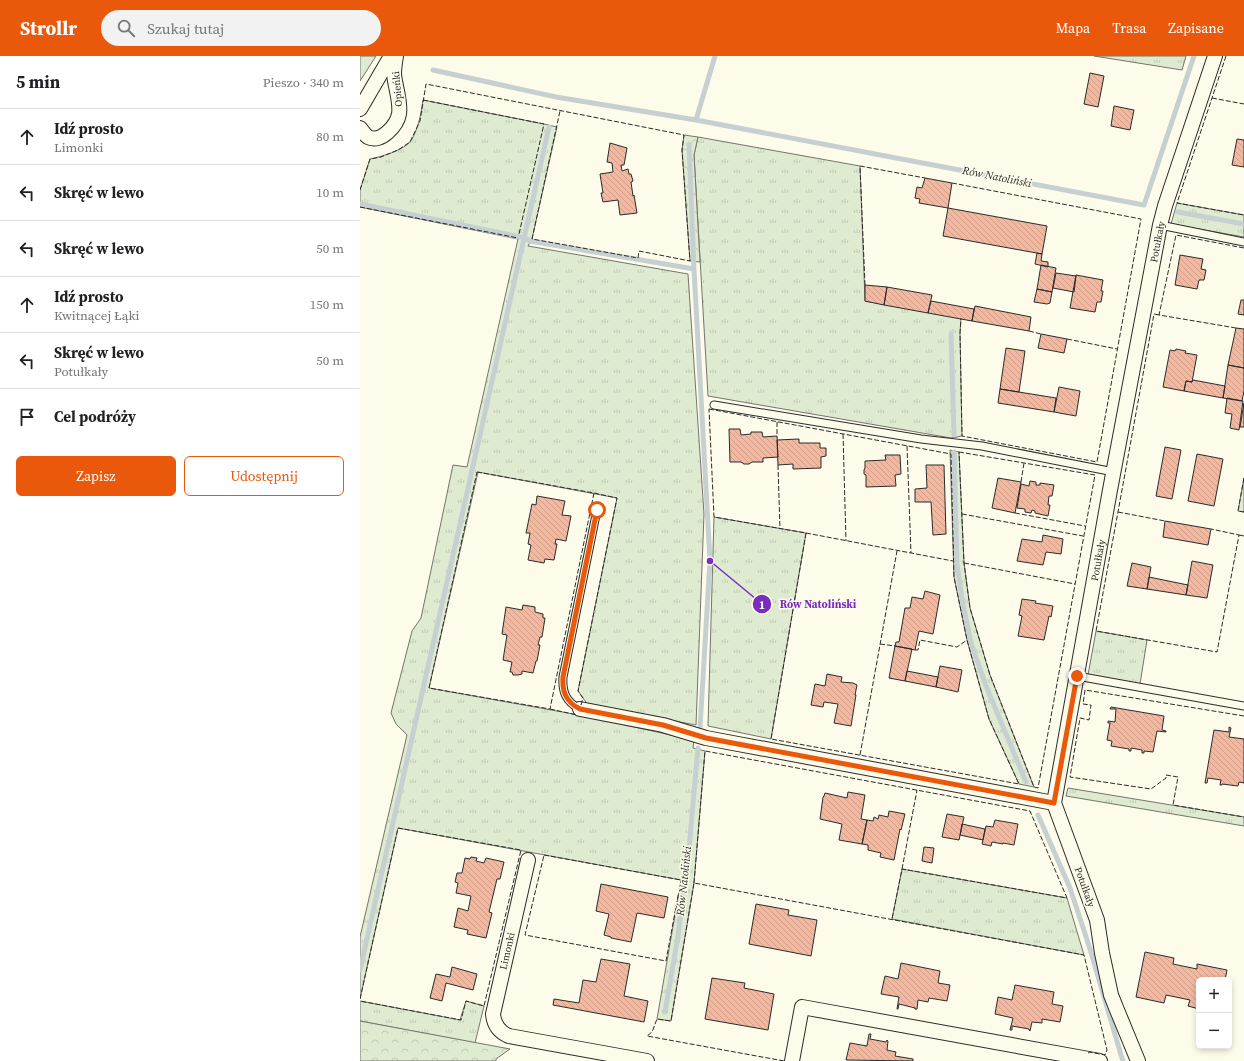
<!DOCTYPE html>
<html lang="pl">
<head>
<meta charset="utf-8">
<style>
	body { margin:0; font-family:"Source Serif 4",serif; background:#f2f2f2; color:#202124 }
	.controls { position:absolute; right:12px; bottom:12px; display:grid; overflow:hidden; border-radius:6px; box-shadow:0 2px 6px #0003 }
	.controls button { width:36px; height:36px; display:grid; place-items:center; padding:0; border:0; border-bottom:1px solid #e0e0e0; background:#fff; color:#202124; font:20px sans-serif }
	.stop { position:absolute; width:12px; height:12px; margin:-9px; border:3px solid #ea580c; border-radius:50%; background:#fff }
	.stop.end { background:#ea580c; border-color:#fff; box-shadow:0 1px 4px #0008 }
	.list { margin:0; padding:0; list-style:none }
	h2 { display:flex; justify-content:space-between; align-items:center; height:52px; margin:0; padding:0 16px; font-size:17px }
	h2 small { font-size:13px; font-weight:400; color:#757577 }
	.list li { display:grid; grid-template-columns:26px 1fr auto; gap:12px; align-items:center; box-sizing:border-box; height:56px; padding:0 16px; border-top:1px solid #e0e0e0 }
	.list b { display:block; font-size:15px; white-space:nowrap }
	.list p { margin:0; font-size:13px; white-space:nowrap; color:#757577 }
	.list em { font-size:13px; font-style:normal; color:#757577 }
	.actions { display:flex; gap:8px; padding:12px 16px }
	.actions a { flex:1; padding:9px 0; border:1px solid #ea580c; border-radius:6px; text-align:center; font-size:14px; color:#ea580c }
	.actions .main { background:#ea580c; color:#fff }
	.icon { flex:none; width:22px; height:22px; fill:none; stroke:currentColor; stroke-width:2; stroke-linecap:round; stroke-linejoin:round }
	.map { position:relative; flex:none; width:884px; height:1005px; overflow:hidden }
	header { display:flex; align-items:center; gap:24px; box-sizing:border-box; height:56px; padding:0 20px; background:#ea580c; color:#fff }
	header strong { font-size:19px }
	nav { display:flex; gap:22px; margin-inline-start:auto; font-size:14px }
	.search { width:280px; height:36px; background:#f2f2f2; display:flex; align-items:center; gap:10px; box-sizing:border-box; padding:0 14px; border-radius:22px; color:#757577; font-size:15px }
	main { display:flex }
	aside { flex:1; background:#fff }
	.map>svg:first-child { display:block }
</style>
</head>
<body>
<header>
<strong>Strollr</strong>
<div class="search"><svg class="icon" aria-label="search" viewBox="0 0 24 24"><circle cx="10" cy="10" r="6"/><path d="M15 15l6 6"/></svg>Szukaj tutaj</div>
<nav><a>Mapa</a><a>Trasa</a><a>Zapisane</a></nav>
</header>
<main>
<aside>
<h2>5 min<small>Pieszo · 340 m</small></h2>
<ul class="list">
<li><svg class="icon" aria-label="ahead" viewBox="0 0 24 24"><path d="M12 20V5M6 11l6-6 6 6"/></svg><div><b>Idź prosto</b><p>Limonki</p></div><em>80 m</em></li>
<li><svg class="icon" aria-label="left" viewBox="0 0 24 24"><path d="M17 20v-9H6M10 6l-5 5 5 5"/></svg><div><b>Skręć w lewo</b></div><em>10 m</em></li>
<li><svg class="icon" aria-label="left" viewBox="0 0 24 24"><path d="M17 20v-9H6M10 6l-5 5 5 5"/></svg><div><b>Skręć w lewo</b></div><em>50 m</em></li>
<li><svg class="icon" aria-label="ahead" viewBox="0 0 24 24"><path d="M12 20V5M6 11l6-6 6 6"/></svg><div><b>Idź prosto</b><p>Kwitnącej Łąki</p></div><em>150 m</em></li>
<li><svg class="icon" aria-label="left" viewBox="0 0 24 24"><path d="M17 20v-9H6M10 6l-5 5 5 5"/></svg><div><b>Skręć w lewo</b><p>Potułkały</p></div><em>50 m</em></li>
<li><svg class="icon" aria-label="arrive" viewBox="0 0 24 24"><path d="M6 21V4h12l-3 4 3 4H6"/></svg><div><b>Cel podróży</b></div></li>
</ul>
<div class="actions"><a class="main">Zapisz</a><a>Udostępnij</a></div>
</aside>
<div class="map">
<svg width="884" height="1005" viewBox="0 0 884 1005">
	<defs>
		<pattern id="grass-tufts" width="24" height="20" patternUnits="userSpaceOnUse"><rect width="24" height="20" fill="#deebd1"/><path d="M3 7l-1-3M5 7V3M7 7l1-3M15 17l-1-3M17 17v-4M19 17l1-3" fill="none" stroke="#bfcab4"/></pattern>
		<pattern id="forest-crowns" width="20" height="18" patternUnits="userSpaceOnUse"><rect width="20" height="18" fill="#deebd1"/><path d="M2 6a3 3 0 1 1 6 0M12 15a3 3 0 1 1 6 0" fill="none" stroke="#bfcab4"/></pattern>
		<pattern id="building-back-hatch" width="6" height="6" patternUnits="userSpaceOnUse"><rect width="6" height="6" fill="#f2b8a0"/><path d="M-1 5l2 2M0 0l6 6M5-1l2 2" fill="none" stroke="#d09e8a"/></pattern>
	</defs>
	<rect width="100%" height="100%" fill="#fdfbea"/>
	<!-- grass -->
	<path fill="url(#grass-tufts)" stroke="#74746e" d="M734 0H826L822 14Z
		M63 44 184 68 197 71 172 183 168 190 328 218 344 458 336 669 228 649 218 635 257 442 118 416 69 632 219 659 334 684 333 692 345 695 334 827 311 965 297 963 321 824 38 772 0 943V881L47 679 36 668 31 657 52 575 61 562 93 409 107 411 158 183 0 151V134L10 103C21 101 43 94 50 86 58 75 61 58 63 44Z
		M338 81 500 110 505 245 601 262 600 277 602 380 591 382 348 340 334 99Z
		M817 147 884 159V181L811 168Z
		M590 394 599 396 604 507 610 552 630 619 674 731 659 728 629 663 607 584 594 521Z
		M354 461 446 477 411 683 348 670Z
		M736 575 787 584 780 628 728 619Z
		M708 732 884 761V770L706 740Z
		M542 813 707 842 724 899 532 863Z
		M0 945 100 964 106 945 124 950 115 987 0 965Z"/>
	<!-- forest -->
	<path fill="url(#forest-crowns)" stroke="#74746e" d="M324 79 338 81 334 99 340 206 330 205 322 94Z
		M0 965 150 993 136 1003V1005H0Z"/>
	<!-- park -->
	<path fill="#deebd1" stroke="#74746e" d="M0 0H16L0 25Z
		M884 422V456L878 455Z"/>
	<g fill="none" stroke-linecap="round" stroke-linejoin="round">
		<!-- stream -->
		<path stroke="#c7d0d0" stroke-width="5" d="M73 14 196 41 336 64 784 149 834 0
			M336 64 355 0
			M329 88 334 213 350 505 340 671
			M0 148 165 182 170 185 334 213
			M818 156 884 168
			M591 278 594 379
			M594 396 597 508 602 543 611 587 626 630 666 726
			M678 759 710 832 730 893 761 999 763 1005
			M0 914 189 71
			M305 956 318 880 329 793 338 692"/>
	</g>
	<!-- building -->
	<path fill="url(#building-back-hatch)" stroke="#2b2b2b" d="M730 17 744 20 738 51 724 48Z
		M754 50 774 54 770 74 751 70Z
		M877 83 884 84V111L872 109Z
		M250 87 267 92 264 109H261L262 115 268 113 269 118H271L273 125 271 126 273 140 274 139 277 157 260 159 258 144 243 146 241 137H243L240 118 253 116 252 107 247 106Z
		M565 122 592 127 588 152 559 147 560 143 555 142 557 131 562 132Z
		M588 152 687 170 682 198 583 180Z
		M677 197 682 198 681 205 688 206V211L675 208Z
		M820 199 843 203 841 213 846 214 844 224H839L837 233 815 229Z
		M681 209 696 212 692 236 677 233Z
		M696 217 716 220 714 236 693 232Z
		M716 219 743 224 741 235H743L741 246H737L735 256 710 252Z
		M505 229 527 231 524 249 505 245Z
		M527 231 572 239 568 257 524 249Z
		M677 233 692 236 690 247 687 248 674 246Z
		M881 244H884V259L878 258Z
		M571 245 614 253 612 265 568 257Z
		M615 250 671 261 669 275 612 265Z
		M876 272 884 273V312L868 309Z
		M681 278 707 283 704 297 678 292Z
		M646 292 665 295 659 336 640 333Z
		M816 293 826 295 825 297 837 299 832 326 826 325 824 335 803 331 810 294 815 295Z
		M868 309 884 312V335L882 345 863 342Z
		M833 324 865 330 863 342 824 335 826 325 832 326Z
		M699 331 720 335 716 360 694 356Z
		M640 333 696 342 694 356 638 347Z
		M867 342 883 345 879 374 870 372 872 358 865 357Z
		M884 347V371H880Z
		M369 373H380L381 379 391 378V376H402L403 381 417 380 418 401 403 402V406H392L389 408H384L381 406H370Z
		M439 383V387H460V392H466V400L461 401V412L433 413V408L418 409 417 384Z
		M805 391 821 394 812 443 796 440Z
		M837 398 863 403 854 450 828 445Z
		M525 399H540L541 418 535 419 536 430 506 431V419L504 418V414L505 412V405L526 404Z
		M566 409H584L586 478 573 479 571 446H555V433L567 432Z
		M638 422 661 426 655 457 632 452Z
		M670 425 676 426V429H680V427L694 429 692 440H689L688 449H690L688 460 675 457V455L672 454 671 457 665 456V453L657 452 661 428 669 430Z
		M177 440 205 445 202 459 211 460 206 485 196 483 195 488H197L194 504 185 503 184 507 168 504 171 489 168 488 170 477H166L172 448 176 449Z
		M805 465 851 473 848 489 803 481Z
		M683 479 703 483 701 498 686 496 683 509 657 505 662 483 682 486Z
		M832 505 853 509 847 542 826 539Z
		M772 507 791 511 787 533 767 530Z
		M789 521 828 529 826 539 787 533Z
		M565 535 580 539 573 578 559 575 555 594 535 590 536 586H539L545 552H550L552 541 563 543Z
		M662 543 676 545 675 547 693 550 691 561 689 560 684 584 658 580 662 560 659 559Z
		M163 549 175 551V556L183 558V562H185L182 581H180L178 589H180L177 605H176L173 617 162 615V618L158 619H153L152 616H150L152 606 143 604 147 579 142 578 146 551 162 554Z
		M535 590 552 593 545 625 529 622Z
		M580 610 602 614 598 636 576 631Z
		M547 615 578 621 576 631 545 625Z
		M467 618 482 621 481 626 493 627 497 629 495 639H496L491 670 474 667 478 648 464 646 463 651 451 649 455 628 465 630Z
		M751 651 804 660 802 674 806 675V676L797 675 793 696 784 695V697H782V694L771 692V695H769V693L751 690 752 685 747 684 750 667H748V665L755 666 756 653H750Z
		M869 671 871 672 869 681 884 683V727L879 726 878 730 862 728V729H860L861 724 848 722 847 727H845L854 674 869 676Z
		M488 736 505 739 501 763 507 764 502 788 479 784 482 768 460 763 463 741 464 740 465 737 487 742Z
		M529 755 545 758 541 774 540 773 534 804 520 801 521 797 508 794V789L502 788 507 764 513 765 514 761 518 763 519 759 528 761Z
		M587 758 604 761 599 784 582 781Z
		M635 764 658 768 654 789 643 787V788L632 786 631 790 622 788 626 770 633 771Z
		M602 768 625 773 623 784 600 779Z
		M564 791 574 792 572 807 562 805Z
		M111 801 117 802 116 805 124 807 126 802 144 806 140 823H137L129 856 132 857 126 882 107 878 108 874 94 871 98 852 108 855 111 840 96 837 98 827 95 826 97 817H102L105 802 110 803Z
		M241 828 308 841 304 862 277 857 271 886 251 882V881L244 879 249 858 236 855Z
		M396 848 429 854 428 859 457 864 451 900 389 888Z
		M785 896 814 902 813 908 837 913V908L867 914 865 924H839V953L828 950 830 944 806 939 804 947 776 941Z
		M241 903 270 908 264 940 288 945 284 966 193 949 194 943 219 947 223 924 236 926Z
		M541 907 580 915 578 927 590 929 587 945 569 942 568 946 558 944 557 953H555V952L539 948 538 953H537L539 941 521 938 525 920 538 923Z
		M92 911 117 918 113 934 86 927 82 945 70 942 76 918 90 921Z
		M352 922 385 927 384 932 414 938 408 974 345 963Z
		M655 929 694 936 692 948 703 950 700 966 682 963V967L672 966 670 975 669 974V973L652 970V974H650L653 962 635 958 638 941 652 944Z
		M509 978H511L510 983 526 986 527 984 528 985 527 994 536 996 535 1000 553 1003V1005L486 1004 490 987 507 990Z"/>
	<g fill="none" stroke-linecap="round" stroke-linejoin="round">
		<!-- service casing -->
		<g stroke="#2b2b2b" stroke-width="9">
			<path id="service" d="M800 169 884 186
				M354 349 561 383 622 390 754 416
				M717 620 884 650
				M220 653C206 646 202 636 203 621L237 454"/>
		</g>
		<!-- minor casing -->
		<g stroke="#2b2b2b" stroke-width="16">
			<g id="minor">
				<path d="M0 53 31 0"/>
				<path d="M0 72C2 75 5 79 8 81 21 88 37 69 39 58 41 46 35 30 34 18 34 12 35 6 36 0"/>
				<path d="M220 653 303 669 346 682 694 747"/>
				<path d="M168 804 133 958C134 969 139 976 149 980L287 1005"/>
				<path d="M432 1005 442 951 740 1005"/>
				<path id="s1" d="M778 1005 757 954 751 939 742 897 737 864 694 747 750 434 800 169 805 150 855 0"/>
			</g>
		</g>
		<!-- service -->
		<use href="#service" stroke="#fdfbea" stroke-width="7"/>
		<!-- minor -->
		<use href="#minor" stroke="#fdfbea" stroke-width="14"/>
		<!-- fence -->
		<path stroke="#2b2b2b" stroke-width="1" stroke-dasharray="5 2" stroke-linecap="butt" d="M866 0 817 147 884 159
			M852 42 884 48
			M63 44 184 68 159 178
			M592 127 781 163 737 406 602 380 600 277 601 262
			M0 134 10 103 21 101 38 94 50 86 60 65 66 28 324 79 322 94 330 205 279 195 278 202 172 183 200 55
			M0 151 158 182
			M505 229 500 110 565 122
			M799 259 794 258 758 456 736 575 857 596 879 479 851 473
			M876 272 799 259 816 179 884 192
			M669 275 681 278
			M707 283 757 293
			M349 353 591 398 594 521 607 584 629 663 659 728 411 683 446 477 354 461Z
			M417 366V380
			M483 378 486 485
			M547 390 551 497
			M599 396 735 419 678 732 674 731 630 619 610 552 604 507Z
			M418 409 420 473
			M117 416 234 437 190 653 69 632Z
			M884 422 878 455 884 456
			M661 426 664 407
			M758 456 805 465
			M655 457 725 470
			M602 458 723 480
			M446 477 593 505
			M879 479 884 480
			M604 507 715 528
			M520 588 535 590
			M555 594H558L560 584 597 591 607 584
			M221 649 223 642 218 635 257 442 234 437
			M190 653 217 659
			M884 660 725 634 723 648 731 649 729 664 720 662 710 721 791 733 806 722V719L818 721 813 749 884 761
			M500 699 537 495
			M184 799 321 824 306 905 165 879Z
			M542 813 557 734
			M334 827 345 695 670 755 707 842 542 813 532 863
			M0 943 38 772 161 794 124 950 106 945 101 964 0 945
			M424 1005 287 980 292 976 297 963 311 965 334 827 724 899 747 994 745 999 729 996 728 999"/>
	</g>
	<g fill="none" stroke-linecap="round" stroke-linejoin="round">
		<!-- route -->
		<path stroke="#ea580c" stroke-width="5" d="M237 454 203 621C202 636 206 646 220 653L303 669 346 682 694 747 717 620"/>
	</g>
	<g text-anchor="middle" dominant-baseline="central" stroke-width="3" stroke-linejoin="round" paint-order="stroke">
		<!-- street labels -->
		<g font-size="10" fill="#2b2b2b" stroke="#fdfbea">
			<text transform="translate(37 33) rotate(-95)">Opieńki</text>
			<text stroke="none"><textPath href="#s1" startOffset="843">Potułkały</textPath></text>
			<text stroke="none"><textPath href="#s1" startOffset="519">Potułkały</textPath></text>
			<text transform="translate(725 831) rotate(70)">Potułkały</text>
			<text transform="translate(147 895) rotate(-77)">Limonki</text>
		</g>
		<!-- water labels -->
		<g font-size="11" font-style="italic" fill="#2b2b2b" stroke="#fdfbea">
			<text transform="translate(637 121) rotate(11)">Rów Natoliński</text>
			<text transform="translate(324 825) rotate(-84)">Rów Natoliński</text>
		</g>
	</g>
	<!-- callouts -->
	<path fill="none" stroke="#7b2cbf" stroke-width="1.5" d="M350 505L402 548"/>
	<g fill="#7b2cbf" stroke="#fdfbea" stroke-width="1.5">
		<circle cx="350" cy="505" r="4"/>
		<circle cx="402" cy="548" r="10"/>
	</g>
	<g font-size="12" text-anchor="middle" font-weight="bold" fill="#fff">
		<text x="402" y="553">1</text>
	</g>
	<g font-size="11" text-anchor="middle" font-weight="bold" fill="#7b2cbf" stroke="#fdfbea" stroke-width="3" stroke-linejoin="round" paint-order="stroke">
		<text x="458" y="552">Rów Natoliński</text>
	</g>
</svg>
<div class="controls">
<button>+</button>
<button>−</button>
</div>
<div class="stop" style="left:237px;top:454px"></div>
<div class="stop end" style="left:717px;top:620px"></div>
</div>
</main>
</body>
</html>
